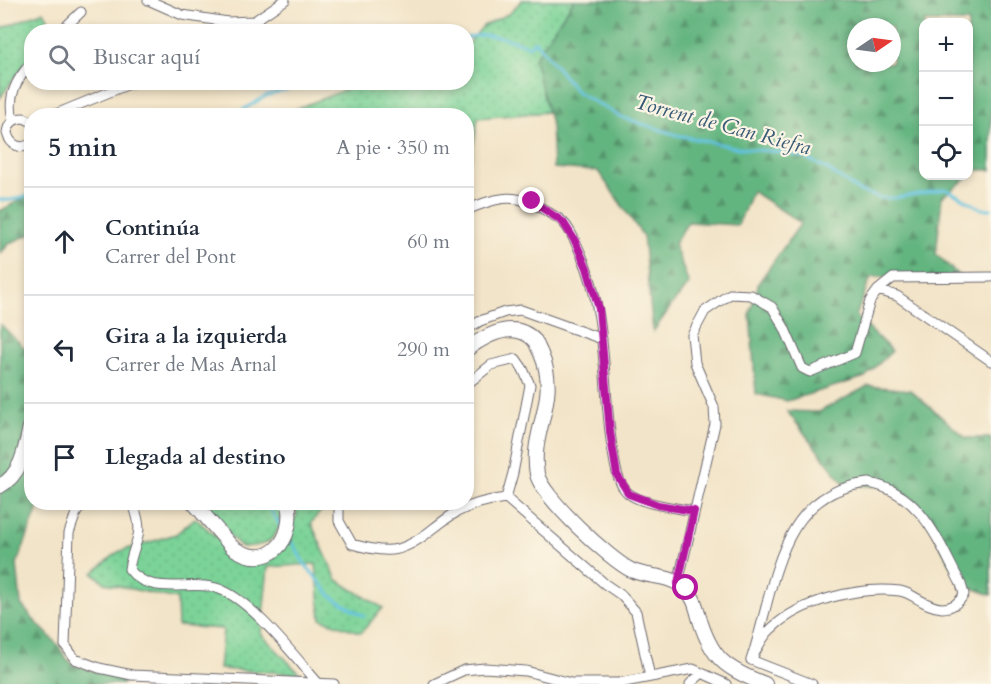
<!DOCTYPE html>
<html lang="es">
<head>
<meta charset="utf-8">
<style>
	body { margin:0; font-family:Cardo,serif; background:#f6f6f7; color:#1f2937 }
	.controls { position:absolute; right:18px; top:18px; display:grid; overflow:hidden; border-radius:12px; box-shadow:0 3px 9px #0003 }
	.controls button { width:54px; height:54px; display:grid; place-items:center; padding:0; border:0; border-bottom:2px solid #e0e1e3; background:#fff; color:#1f2937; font:30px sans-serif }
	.compass { position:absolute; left:847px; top:18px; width:54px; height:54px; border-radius:50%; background:#fff; box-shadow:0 3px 9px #0003; rotate:77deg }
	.stop { position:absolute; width:18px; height:18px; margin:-14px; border:4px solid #b5179e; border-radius:50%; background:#fff }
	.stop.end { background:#b5179e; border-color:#fff; box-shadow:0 2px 6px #0008 }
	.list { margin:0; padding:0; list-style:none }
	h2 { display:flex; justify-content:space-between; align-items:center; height:78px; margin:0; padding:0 24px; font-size:26px }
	h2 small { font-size:20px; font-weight:400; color:#747a83 }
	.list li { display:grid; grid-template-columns:39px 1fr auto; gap:18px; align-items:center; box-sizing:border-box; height:108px; padding:0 24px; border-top:2px solid #e0e1e3 }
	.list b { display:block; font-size:22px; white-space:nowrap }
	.list p { margin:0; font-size:20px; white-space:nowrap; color:#747a83 }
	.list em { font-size:20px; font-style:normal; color:#747a83 }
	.icon { flex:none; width:33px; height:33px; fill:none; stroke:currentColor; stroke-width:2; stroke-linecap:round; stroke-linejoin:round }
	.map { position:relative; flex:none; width:991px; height:684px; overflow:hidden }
	.search { position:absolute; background:#fff; box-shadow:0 3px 9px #0003; left:24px; top:24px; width:450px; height:66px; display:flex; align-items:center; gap:15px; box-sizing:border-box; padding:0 21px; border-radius:24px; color:#747a83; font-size:22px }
	.panel { position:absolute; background:#fff; box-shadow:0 3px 9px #0003; left:24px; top:108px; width:450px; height:402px; border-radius:24px }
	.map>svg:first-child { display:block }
</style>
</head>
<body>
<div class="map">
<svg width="991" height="684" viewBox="0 0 991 684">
	<defs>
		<pattern id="grass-dots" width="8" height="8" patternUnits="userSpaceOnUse" patternTransform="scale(1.5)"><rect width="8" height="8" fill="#7bd398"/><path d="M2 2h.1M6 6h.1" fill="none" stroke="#6ab584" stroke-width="1.8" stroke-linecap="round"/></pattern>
		<pattern id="forest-firs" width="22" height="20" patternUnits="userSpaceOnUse" patternTransform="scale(1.5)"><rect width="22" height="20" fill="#64b580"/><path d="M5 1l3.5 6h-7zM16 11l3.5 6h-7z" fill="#52936a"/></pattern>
	</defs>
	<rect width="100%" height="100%" fill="#fcf5e5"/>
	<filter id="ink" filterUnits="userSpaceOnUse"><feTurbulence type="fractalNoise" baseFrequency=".0167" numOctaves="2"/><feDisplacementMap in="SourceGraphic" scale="12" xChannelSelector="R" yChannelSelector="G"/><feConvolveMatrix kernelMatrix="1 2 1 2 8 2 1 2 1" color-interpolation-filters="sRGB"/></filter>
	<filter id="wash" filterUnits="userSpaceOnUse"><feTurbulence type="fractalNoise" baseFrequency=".008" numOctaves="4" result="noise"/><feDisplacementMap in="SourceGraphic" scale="24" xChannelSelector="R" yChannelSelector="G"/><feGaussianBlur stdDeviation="1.35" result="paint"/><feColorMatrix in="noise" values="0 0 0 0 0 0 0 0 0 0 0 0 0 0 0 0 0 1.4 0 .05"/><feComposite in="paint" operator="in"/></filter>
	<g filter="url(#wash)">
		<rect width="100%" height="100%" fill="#f2e4c8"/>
		<!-- grass -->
		<path fill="url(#grass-dots)" stroke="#4e7a6a" stroke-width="1.5" d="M522 0H574L534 59 548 112 478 118 471 158 467 160 466 116H278L362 83 466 82 467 45 483 26 510 13Z
			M44 11 52 26 48 31 32 32 31 55 0 98V29Z
			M200 503H281C283 510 281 515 280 522 275 544 262 546 242 547L222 529Z
			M294 503H325L326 505 311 523 337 580 383 608 361 633 321 619 316 564 268 567 261 634 300 674 219 669 223 629 178 626 177 599 105 583 93 573 118 552 176 534 195 518 245 562 276 551 297 515Z"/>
		<!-- forest -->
		<path fill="url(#forest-firs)" stroke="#436c5e" stroke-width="1.5" fill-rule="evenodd" d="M574 0H991V170H978L942 197 936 254 960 277H871L856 316 892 351 865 377 787 401 756 394 750 313 759 282 801 223 752 191 738 225 688 222 674 244 689 284 674 302 653 332 643 236 598 171 553 168 551 124 534 59ZM924 22H968V176H924ZM856 27H892V63H856Z
			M31 194V234L10 243 0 254V211Z
			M0 324 31 354 32 502 40 503 17 564 21 604 32 618 59 646 65 657 74 665 122 679 123 684H0Z
			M868 386 910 390 966 438H991V595L961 584 926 518 887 487 844 484 787 411 819 412Z"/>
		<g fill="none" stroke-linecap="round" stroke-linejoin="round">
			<!-- stream -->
			<path stroke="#62c3e0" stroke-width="3" d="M466 38C488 31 508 39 529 46L535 41 577 92 621 117 677 135 738 148 788 153 803 157 825 168 859 191 880 198H895L946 189 982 209H991
				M395 82H416
				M233 116 266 96 313 82
				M0 200H11L32 195
				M265 502 282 528
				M292 542 304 563 332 597 364 616"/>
		</g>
	</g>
	<g filter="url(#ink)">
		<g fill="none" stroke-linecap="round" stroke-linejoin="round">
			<!-- street casing -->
			<g stroke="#6b666c" stroke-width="11">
				<path id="street" d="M148 0 182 15 228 22 253 21
					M60 32 81 12
					M238 32 285 0
					M51 116 134 82
					M13 120C7 96 16 80 32 62
					M32 122 24 118C14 118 8 123 7 133 10 145 21 151 32 143
					M466 210C499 197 516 191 548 212 552 215 559 218 563 222 571 230 576 243 581 254 608 315 602 382 612 447 615 462 616 482 628 493 641 504 677 508 694 511
					M878 290 893 278 991 277
					M466 330 480 321 505 312 521 310 602 339
					M466 385 491 365 516 359 523 369 530 385 513 473 506 498
					M869 483C922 493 938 541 961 584L964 594C960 602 952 608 942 608 925 607 913 593 900 591 860 586 801 600 771 629 762 637 757 649 751 660 775 592 776 491 869 483Z
					M506 498 605 584 621 595 636 612 650 677
					M84 502 76 513 69 533 65 645 75 659 99 668 132 675 334 684
					M131 502 133 504C146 537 134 538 129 569 152 600 195 576 224 591 255 605 295 657 319 684
					M339 502V521L352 544C390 555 403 553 434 528 441 523 449 516 457 512 473 503 489 500 506 498
					M355 502H366
					M678 583 715 424 714 407 695 363 692 335 705 311 730 294 751 295 772 307 784 327 802 368 810 372 855 353 870 301 878 290 897 296 991 361
					M751 660 812 684
					M434 684 464 670 485 668 526 671 571 683H619L693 669 726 684
					M690 684 702 673"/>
			</g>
			<!-- secondary casing -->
			<g stroke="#6b666c" stroke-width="16">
				<path id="secondary" d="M466 350C486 335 515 319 535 341 537 345 539 350 541 354 561 399 529 431 537 474 541 496 610 560 631 570 647 578 667 574 682 586 693 594 696 605 699 617 711 658 725 669 765 684
					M0 486C24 473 26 443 32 418
					M193 502 232 547C268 573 296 540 288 502"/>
			</g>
			<!-- street -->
			<use href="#street" stroke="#fff" stroke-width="9"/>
			<!-- secondary -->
			<use href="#secondary" stroke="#fff" stroke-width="14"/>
		</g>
	</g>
	<g fill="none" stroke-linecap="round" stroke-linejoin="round" filter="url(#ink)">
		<!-- route -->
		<path stroke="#b5179e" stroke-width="8" d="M532 201 563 222 575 241 587 268 599 309 610 432 617 475 629 494 658 505 694 511 678 583 686 588"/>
	</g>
	<g text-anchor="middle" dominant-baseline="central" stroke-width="4.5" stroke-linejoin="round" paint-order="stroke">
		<!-- water labels -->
		<g font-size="21" font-style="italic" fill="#385a75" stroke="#fcf5e5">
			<text transform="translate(723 125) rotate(15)">Torrent de Can Riefra</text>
		</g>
	</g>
</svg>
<div class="controls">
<button>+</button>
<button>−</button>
<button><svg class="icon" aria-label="locate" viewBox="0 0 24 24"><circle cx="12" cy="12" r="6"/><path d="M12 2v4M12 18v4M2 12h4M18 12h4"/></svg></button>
</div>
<svg class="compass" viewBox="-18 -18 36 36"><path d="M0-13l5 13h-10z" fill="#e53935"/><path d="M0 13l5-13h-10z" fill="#747a83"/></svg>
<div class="stop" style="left:686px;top:588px"></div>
<div class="stop end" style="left:532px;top:201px"></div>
<div class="search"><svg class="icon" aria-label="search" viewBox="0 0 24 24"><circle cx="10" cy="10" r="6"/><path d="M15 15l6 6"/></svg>Buscar aquí</div>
<section class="panel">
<h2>5 min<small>A pie · 350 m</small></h2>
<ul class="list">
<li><svg class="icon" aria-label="ahead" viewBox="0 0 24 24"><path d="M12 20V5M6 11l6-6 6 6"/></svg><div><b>Continúa</b><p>Carrer del Pont</p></div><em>60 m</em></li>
<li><svg class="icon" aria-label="left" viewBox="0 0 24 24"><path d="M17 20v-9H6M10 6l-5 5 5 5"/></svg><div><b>Gira a la izquierda</b><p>Carrer de Mas Arnal</p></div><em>290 m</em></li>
<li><svg class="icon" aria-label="arrive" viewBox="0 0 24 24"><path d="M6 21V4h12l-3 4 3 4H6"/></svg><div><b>Llegada al destino</b></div></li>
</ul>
</section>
</div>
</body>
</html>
